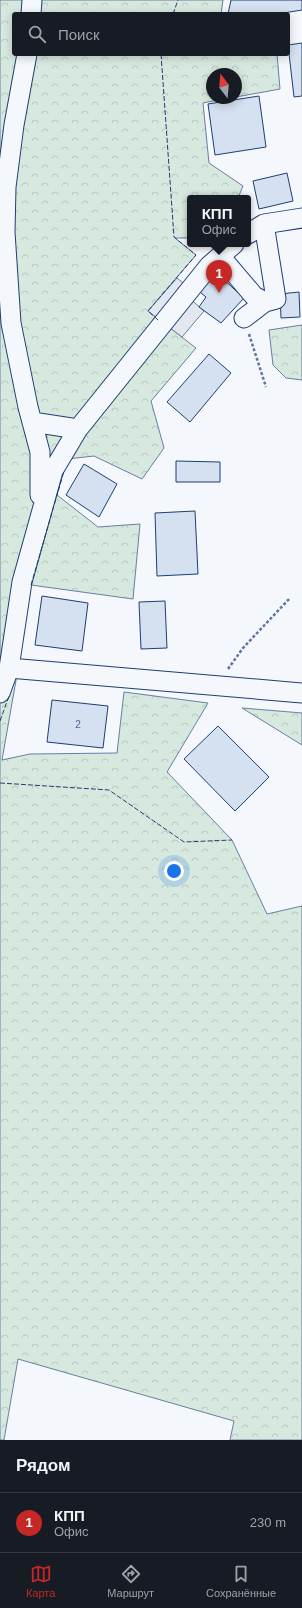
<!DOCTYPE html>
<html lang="ru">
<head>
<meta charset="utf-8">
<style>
	body { margin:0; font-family:Helvetica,sans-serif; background:#20242c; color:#f1f3f6 }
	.compass { position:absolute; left:206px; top:68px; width:36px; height:36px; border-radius:50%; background:#171b24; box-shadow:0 2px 10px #0003; rotate:344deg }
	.you { position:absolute; left:174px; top:871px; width:14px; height:14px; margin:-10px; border:3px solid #fff; border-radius:50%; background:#1a73e8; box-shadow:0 0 0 6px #1a73e833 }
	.badge { display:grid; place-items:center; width:26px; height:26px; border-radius:50%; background:#c62828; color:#fff; font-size:13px; font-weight:700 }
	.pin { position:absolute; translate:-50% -33px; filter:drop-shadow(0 1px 2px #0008) }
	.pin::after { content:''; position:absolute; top:21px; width:14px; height:12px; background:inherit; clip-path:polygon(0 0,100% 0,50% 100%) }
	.popup { position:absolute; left:187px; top:195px; width:64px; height:52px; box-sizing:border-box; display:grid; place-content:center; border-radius:4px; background:#171b24; filter:drop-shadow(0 1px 3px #0005); font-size:13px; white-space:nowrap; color:#9ea1a6 }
	.popup b { font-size:15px; color:#f1f3f6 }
	.popup::after { content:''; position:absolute; left:50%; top:100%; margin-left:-8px; border:8px solid transparent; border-top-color:#171b24 }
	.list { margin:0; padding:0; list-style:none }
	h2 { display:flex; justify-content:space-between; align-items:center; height:52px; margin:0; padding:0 16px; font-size:17px }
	h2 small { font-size:13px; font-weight:400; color:#9ea1a6 }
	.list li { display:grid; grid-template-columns:26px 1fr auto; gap:12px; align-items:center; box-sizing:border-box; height:60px; padding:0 16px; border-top:1px solid #363941 }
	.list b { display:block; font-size:15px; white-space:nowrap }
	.list p { margin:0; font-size:13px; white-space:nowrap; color:#9ea1a6 }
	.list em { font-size:13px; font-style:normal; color:#9ea1a6 }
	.icon { flex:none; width:22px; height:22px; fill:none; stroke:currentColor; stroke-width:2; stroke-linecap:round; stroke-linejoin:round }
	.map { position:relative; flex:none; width:302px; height:1440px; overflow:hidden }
	.search { position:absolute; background:#171b24; box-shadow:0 2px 10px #0003; left:12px; right:12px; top:12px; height:44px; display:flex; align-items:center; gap:10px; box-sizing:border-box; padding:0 14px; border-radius:4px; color:#9ea1a6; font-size:15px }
	.sheet { height:112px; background:#171b24 }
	nav { display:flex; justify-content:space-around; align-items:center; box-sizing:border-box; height:56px; border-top:1px solid #363941; background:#171b24; font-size:11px; color:#9ea1a6 }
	nav a { display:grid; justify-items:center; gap:2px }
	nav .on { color:#c62828 }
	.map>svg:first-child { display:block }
</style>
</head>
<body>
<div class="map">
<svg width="302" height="1440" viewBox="0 0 302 1440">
	<defs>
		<pattern id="forest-crowns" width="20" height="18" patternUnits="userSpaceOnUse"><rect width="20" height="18" fill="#d7e8df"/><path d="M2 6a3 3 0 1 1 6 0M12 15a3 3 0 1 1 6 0" fill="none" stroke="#b8c8c3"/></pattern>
	</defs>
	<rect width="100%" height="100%" fill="#f4f7fb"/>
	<!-- forest -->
	<path fill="url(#forest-crowns)" stroke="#687fa3" d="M0 0H223L221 14H14V54H277L280 89 236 97V74H212V98H228L203 103 209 163 243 186 238 198H190V238H175L196 255 148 311 196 348 151 401 164 448 142 479 94 456 67 459 57 495 98 527 140 524 133 599 31 585 23 621 18 669 2 760 30 754 117 753 124 692 208 703 167 772 232 840 267 914 302 906V1440H230L234 1421 18 1359 4 1440H0Z
		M302 325V380L286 378 273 365 269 330Z
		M242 708 302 713V745Z"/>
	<!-- parking -->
	<path fill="#e3e8f0" stroke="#687fa3" d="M177 278 193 291 188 297 204 311 182 337 148 311Z"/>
	<!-- building -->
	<path fill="#d5e0f0" stroke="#1d3f73" d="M231 0H302V10L277 14H228Z
		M302 43V96L294 97 288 45Z
		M259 96 266 147 215 155 208 104Z
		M287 173 293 201 259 209 253 181Z
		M212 269 244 298 221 323 199 307 206 297 195 288Z
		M299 292 300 317 281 318 280 294Z
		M209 354 231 373 190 422 167 402Z
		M176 461 220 462V482H176Z
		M84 464 117 484 99 517 66 495Z
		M195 511 198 574 157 576 155 513Z
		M42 596 88 603 82 651 35 645Z
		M165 601 167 648 141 649 139 602Z
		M52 700 108 706 103 748 47 742Z
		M218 726 269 777 235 811 184 759Z"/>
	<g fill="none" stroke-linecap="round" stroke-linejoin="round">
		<!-- minor casing -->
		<g stroke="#1d3f73" stroke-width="21">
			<path id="minor" d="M31 14 32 0
				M27 54 14 125 6 187 5 232 11 323 28 407 40 452V495
				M248 234 264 224 302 218
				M220 256 254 296 265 302
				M244 318 265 302 276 299 264 224
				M32 422 78 429
				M9 668 302 693
				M0 693 9 668 22 582 53 471 78 429 209 266 234 244"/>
		</g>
		<!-- path -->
		<path stroke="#5e769c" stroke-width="2.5" stroke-dasharray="3 2" stroke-linecap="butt" d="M249 334 266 387
			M228 669 243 648 290 598"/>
		<!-- minor -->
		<use href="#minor" stroke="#f4f7fb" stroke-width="19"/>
		<!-- fence -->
		<path stroke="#1d3f73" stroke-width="1" stroke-dasharray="5 2" stroke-linecap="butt" d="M173 14 178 0
			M158 320 148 311 196 255 174 237 161 54
			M31 585 64 471
			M0 721 9 696
			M0 783 109 790 184 842 232 840"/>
	</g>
	<g text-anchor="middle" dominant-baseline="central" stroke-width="3" stroke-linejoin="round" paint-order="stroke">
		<!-- number labels -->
		<g font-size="10" fill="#4b6792">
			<text x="78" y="724">2</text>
		</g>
	</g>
</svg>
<svg class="compass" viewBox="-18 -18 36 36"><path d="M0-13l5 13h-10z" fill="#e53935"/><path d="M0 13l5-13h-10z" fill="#9ea1a6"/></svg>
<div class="you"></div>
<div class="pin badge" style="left:219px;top:293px">1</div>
<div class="popup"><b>КПП</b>Офис</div>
<div class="search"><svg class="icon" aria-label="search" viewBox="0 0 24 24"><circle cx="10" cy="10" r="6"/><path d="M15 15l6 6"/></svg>Поиск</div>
</div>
<section class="sheet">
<h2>Рядом<small></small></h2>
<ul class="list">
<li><span class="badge">1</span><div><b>КПП</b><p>Офис</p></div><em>230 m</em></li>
</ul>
</section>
<nav>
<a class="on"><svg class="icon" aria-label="map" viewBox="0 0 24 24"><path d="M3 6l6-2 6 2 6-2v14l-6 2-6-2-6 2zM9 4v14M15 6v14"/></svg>Карта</a>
<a><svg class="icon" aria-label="directions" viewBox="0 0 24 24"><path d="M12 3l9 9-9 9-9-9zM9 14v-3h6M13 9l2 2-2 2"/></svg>Маршрут</a>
<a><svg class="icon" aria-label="saved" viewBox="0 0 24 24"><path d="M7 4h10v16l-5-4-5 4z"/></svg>Сохранённые</a>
</nav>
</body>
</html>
